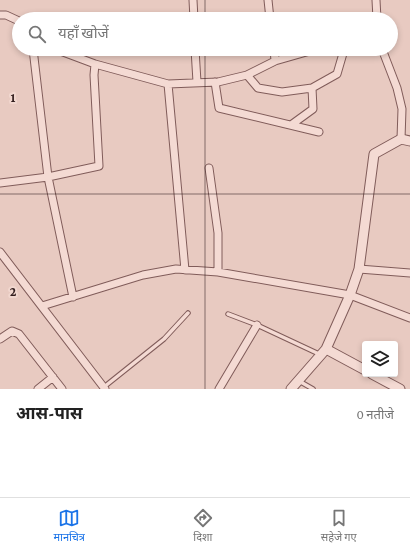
<!DOCTYPE html>
<html lang="hi">
<head>
<meta charset="utf-8">
<style>
	body { margin:0; font-family:"Crimson Pro","Noto Sans Devanagari",serif; background:#f2f2f2; color:#222 }
	.controls { position:absolute; right:12px; bottom:12px; display:grid; overflow:hidden; border-radius:4px; box-shadow:0 2px 6px #0003 }
	.controls button { width:36px; height:36px; display:grid; place-items:center; padding:0; border:0; border-bottom:1px solid #e0e0e0; background:#fff; color:#222; font:20px sans-serif }
	.list { margin:0; padding:0; list-style:none }
	h2 { display:flex; justify-content:space-between; align-items:center; height:52px; margin:0; padding:0 16px; font-size:17px }
	h2 small { font-size:13px; font-weight:400; color:#767676 }
	.icon { flex:none; width:22px; height:22px; fill:none; stroke:currentColor; stroke-width:2; stroke-linecap:round; stroke-linejoin:round }
	.map { position:relative; flex:none; width:410px; height:389px; overflow:hidden }
	.search { position:absolute; background:#fff; box-shadow:0 2px 6px #0003; left:12px; right:12px; top:12px; height:44px; display:flex; align-items:center; gap:10px; box-sizing:border-box; padding:0 14px; border-radius:22px; color:#767676; font-size:15px }
	.sheet { height:108px; background:#fff }
	nav { display:flex; justify-content:space-around; align-items:center; box-sizing:border-box; height:56px; border-top:1px solid #e0e0e0; background:#fff; font-size:11px; color:#767676 }
	nav a { display:grid; justify-items:center; gap:2px }
	nav .on { color:#1a73e8 }
	.map>svg:first-child { display:block }
</style>
</head>
<body>
<div class="map">
<svg width="410" height="389" viewBox="0 0 410 389">
	<rect width="100%" height="100%" fill="#e8cac1"/>
	<g fill="none" stroke-linecap="round" stroke-linejoin="round">
		<!-- service casing -->
		<g stroke="#805c5a" stroke-width="5.5">
			<path id="service" d="M228 314 257 325 319 354
				M299 381 313 389
				M104 387 164 339 188 313"/>
		</g>
		<!-- minor casing -->
		<g stroke="#805c5a" stroke-width="9">
			<path id="minor" d="M193 0 194 19
				M268 0 270 19
				M376 0 377 19
				M0 15H6L19 21
				M33 49 48 177 73 297
				M55 49 95 64 168 84 218 82 247 75 275 61 317 49
				M195 49 197 82
				M274 49 275 61
				M336 49H351
				M382 49 397 88 402 109 401 139
				M247 75 258 88 282 92 312 88 337 74 344 50
				M215 82 219 108 319 132
				M168 84 185 270
				M291 125 313 109 312 88
				M209 168 218 233V272
				M0 183 48 177 99 166 94 75 95 64
				M0 252 105 389
				M359 269 410 273
				M42 306 143 275 176 269 218 272 350 295 410 318
				M0 339 12 331 19 334 62 389
				M38 389 53 377
				M219 389 257 325"/>
		</g>
		<!-- tertiary casing -->
		<g stroke="#805c5a" stroke-width="11">
			<path id="tertiary" d="M326 349 365 370
				M372 374 400 389
				M291 389 326 349 350 295 359 269 374 154 401 139 410 141"/>
		</g>
		<!-- service -->
		<use href="#service" stroke="#f4dad3" stroke-width="3.5"/>
		<!-- minor -->
		<use href="#minor" stroke="#f4dad3" stroke-width="7"/>
		<!-- tertiary -->
		<use href="#tertiary" stroke="#f4dad3" stroke-width="9"/>
	</g>
	<!-- grid -->
	<path fill="none" stroke="#311d1d" stroke-width="1" stroke-opacity="0.55" d="M205 0V19M205 49V389M0 194H410"/>
	<g font-size="13" text-anchor="middle" font-weight="bold" fill="#311d1d" stroke="#f1d7cf" stroke-width="4" stroke-linejoin="round" paint-order="stroke">
		<text x="13" y="102">1</text>
		<text x="13" y="296">2</text>
	</g>
</svg>
<div class="controls">
<button><svg class="icon" aria-label="layers" viewBox="0 0 24 24"><path d="M12 4l9 5-9 5-9-5zM3 14l9 5 9-5"/></svg></button>
</div>
<div class="search"><svg class="icon" aria-label="search" viewBox="0 0 24 24"><circle cx="10" cy="10" r="6"/><path d="M15 15l6 6"/></svg>यहाँ खोजें</div>
</div>
<section class="sheet">
<h2>आस-पास<small>0 नतीजे</small></h2>
<ul class="list">
</ul>
</section>
<nav>
<a class="on"><svg class="icon" aria-label="map" viewBox="0 0 24 24"><path d="M3 6l6-2 6 2 6-2v14l-6 2-6-2-6 2zM9 4v14M15 6v14"/></svg>मानचित्र</a>
<a><svg class="icon" aria-label="directions" viewBox="0 0 24 24"><path d="M12 3l9 9-9 9-9-9zM9 14v-3h6M13 9l2 2-2 2"/></svg>दिशा</a>
<a><svg class="icon" aria-label="saved" viewBox="0 0 24 24"><path d="M7 4h10v16l-5-4-5 4z"/></svg>सहेजे गए</a>
</nav>
</body>
</html>
